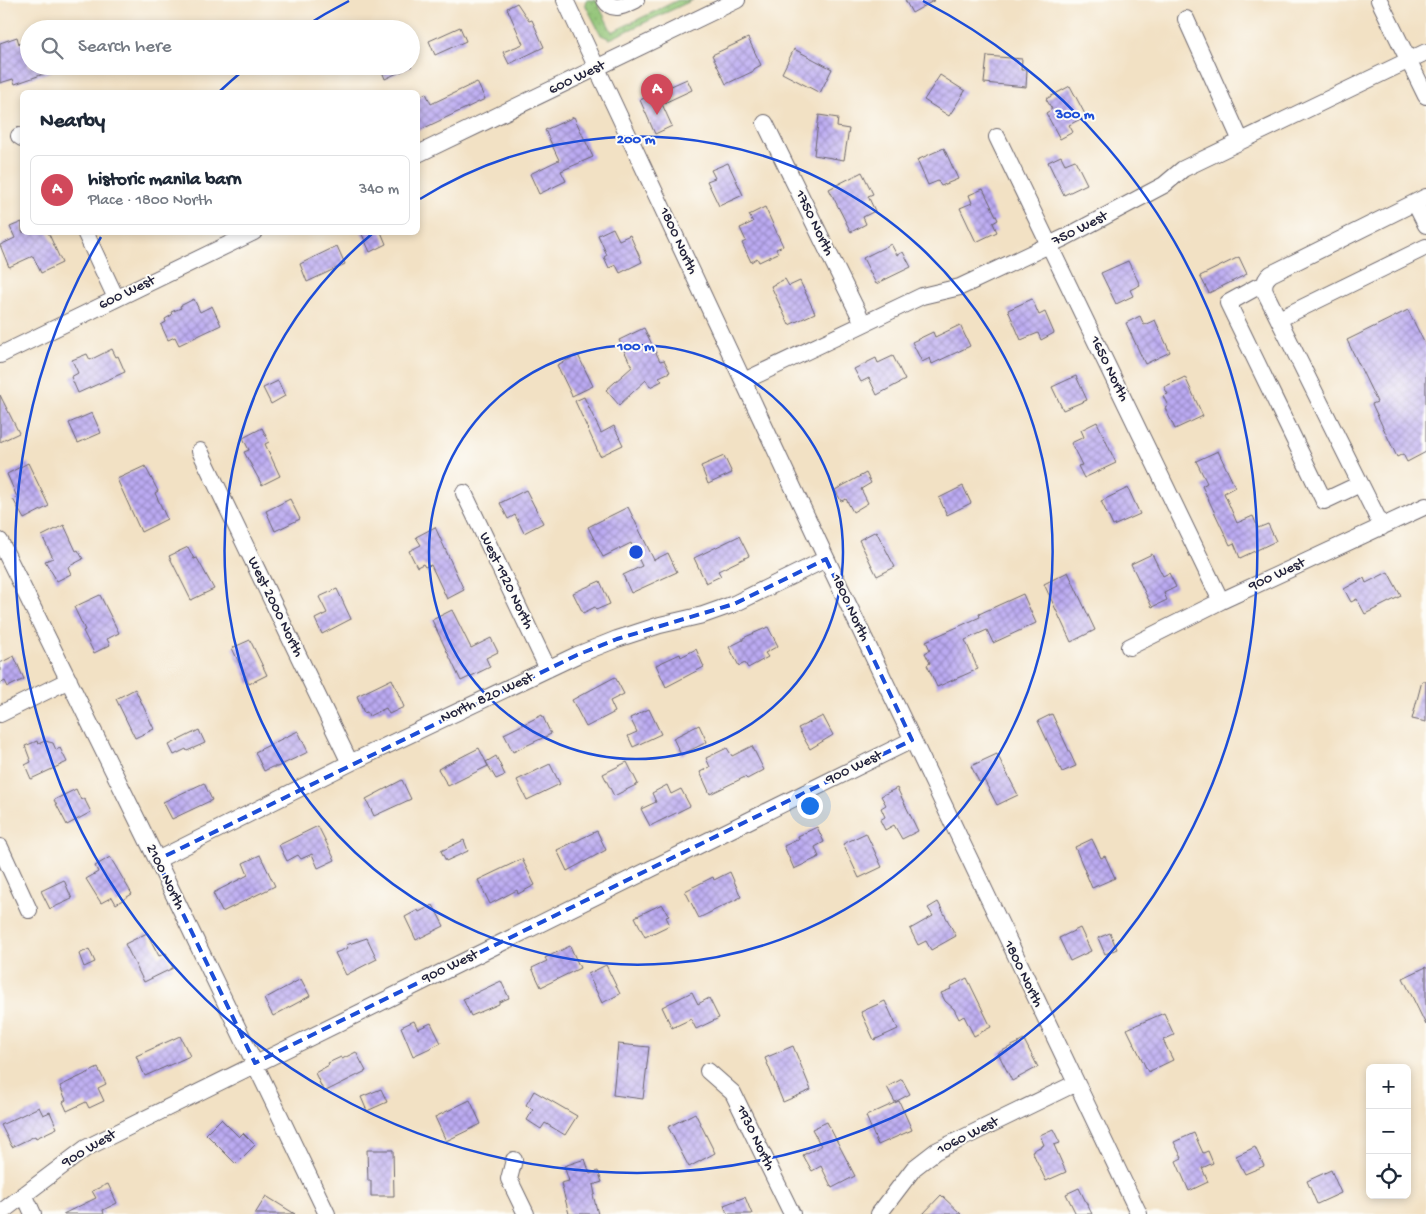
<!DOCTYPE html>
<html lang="en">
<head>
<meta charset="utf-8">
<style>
	body { margin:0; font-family:"Gochi Hand",sans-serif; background:#f2f2f3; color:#1f2937 }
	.controls { position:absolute; right:15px; bottom:15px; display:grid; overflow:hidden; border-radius:8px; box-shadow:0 2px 8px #0003 }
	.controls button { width:45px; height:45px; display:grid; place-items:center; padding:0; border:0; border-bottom:1px solid #e0e1e3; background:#fff; color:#1f2937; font:25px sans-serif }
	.you { position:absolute; left:809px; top:805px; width:18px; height:18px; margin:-12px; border:4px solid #fff; border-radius:50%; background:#1a73e8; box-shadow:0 0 0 8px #1a73e833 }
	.badge { display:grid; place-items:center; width:32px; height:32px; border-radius:50%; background:#d1495b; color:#fff; font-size:16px; font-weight:700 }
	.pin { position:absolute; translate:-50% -41px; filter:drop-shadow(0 1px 2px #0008) }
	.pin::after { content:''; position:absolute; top:26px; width:18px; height:15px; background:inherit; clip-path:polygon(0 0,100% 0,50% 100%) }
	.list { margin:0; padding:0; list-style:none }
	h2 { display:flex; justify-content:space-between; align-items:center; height:65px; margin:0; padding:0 20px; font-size:21px }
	h2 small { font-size:16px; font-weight:400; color:#747a83 }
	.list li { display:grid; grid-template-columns:32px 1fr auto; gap:15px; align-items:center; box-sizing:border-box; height:70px; margin:0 10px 10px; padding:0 10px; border:1px solid #e0e1e3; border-radius:8px }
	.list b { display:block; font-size:19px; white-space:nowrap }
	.list p { margin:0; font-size:16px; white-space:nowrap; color:#747a83 }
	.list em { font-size:16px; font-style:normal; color:#747a83 }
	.icon { flex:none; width:28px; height:28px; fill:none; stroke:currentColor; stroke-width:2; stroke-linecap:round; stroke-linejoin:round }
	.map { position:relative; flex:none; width:1426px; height:1214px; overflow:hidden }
	.search { position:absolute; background:#fff; box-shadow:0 2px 8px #0003; left:20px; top:20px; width:400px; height:55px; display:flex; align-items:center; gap:12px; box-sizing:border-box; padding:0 18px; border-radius:28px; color:#747a83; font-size:19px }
	.panel { position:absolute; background:#fff; box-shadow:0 2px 8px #0003; left:20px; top:90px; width:400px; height:145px; border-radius:8px }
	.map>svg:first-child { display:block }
</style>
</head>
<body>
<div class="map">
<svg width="1426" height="1214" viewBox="0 0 1426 1214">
	<defs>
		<pattern id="grass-dots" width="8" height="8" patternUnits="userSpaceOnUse" patternTransform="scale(1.25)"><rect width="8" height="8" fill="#90c374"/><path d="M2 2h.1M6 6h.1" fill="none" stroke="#7ca765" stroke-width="1.8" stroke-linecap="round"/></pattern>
		<pattern id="building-cross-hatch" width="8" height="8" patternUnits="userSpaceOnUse" patternTransform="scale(1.25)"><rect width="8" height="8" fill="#bbaaf2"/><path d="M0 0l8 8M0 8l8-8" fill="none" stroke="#988ac5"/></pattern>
	</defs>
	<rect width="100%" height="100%" fill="#fdfcf7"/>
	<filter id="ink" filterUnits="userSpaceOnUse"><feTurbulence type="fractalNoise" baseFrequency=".02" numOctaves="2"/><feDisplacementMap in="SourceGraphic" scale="10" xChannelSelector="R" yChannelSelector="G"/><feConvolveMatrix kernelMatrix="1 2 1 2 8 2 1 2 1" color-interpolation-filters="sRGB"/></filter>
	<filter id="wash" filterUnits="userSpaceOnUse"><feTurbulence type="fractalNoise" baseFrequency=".0096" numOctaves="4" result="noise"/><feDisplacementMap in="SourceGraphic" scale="20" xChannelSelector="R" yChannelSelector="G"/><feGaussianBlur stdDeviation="1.12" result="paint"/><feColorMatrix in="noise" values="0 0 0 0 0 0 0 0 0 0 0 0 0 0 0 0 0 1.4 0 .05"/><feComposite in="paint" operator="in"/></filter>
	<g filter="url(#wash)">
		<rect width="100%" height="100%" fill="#f2e1c4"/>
		<!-- grass -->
		<path fill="url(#grass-dots)" stroke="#597258" d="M586 0H596L612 32 678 0H693L610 39 601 35 585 4Z"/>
		<g id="blocks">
			<!-- building -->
			<path fill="url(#building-cross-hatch)" d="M905 0H935L912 13Z
				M517 3 529 21 532 20 544 47 509 64 503 52 523 44 507 8Z
				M460 27 466 41 435 55 429 41Z
				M17 37 19 44 29 40V66H60L61 68 15 84 13 79 0 83V43Z
				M748 38 761 65 754 69V71L726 84 712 55Z
				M794 49 832 69 820 93 782 73Z
				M987 56 1022 59 1021 70H1027L1026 87 984 83Z
				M380 66H412L385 79Z
				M940 75 965 91 949 116 924 100Z
				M687 79 692 90 662 104 672 126 655 134 640 100Z
				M477 82 485 99 418 131V97L426 93 431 104Z
				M1070 86 1086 116 1069 125 1073 132 1060 139 1046 113 1052 109 1046 99Z
				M819 115 838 118 837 127 849 129 844 160 814 155Z
				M574 117 593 157 561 171 566 181 539 194 530 174 559 160 545 130Z
				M944 148 958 179 941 186 938 181 928 185 917 160Z
				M1061 156 1065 164 1075 160 1087 184 1064 195 1048 162Z
				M728 163 743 195 719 206 707 181 715 178 711 170Z
				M862 172 873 194 868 196 875 211 863 217 866 224 851 232 829 189Z
				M983 189 998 220 993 223 997 232 976 242 960 208 972 203 969 195Z
				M765 207 783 246 776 249 778 253 759 262 757 258 751 262 742 243 746 241 740 228 753 222 749 215Z
				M22 222V232H48L62 263 41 273 33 256 9 267 0 245 15 238 10 227Z
				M613 228 619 240 630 235 642 262 620 273 616 265 609 268 604 257 607 255 598 235Z
				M361 232H381L386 244 370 252Z
				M891 244 897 255 903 252 911 267 876 284 863 258Z
				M337 246 345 264 307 282 300 264Z
				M1239 257 1247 274 1209 293 1200 276Z
				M1128 261 1140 285 1130 290 1133 296 1116 304 1101 273Z
				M785 279 789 286 800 281 815 313 789 325 771 286Z
				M194 299 200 312 212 306 221 325 179 345 175 337 168 340 161 325 166 322 165 319 172 315 171 312 181 308 180 306Z
				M1032 299 1039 315 1045 312 1054 333 1041 340 1038 333 1021 340 1008 310Z
				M1408 310 1426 346V452L1407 462 1403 454 1397 457 1372 404 1377 402 1347 340Z
				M1140 316 1144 325 1155 320 1170 352 1145 364 1126 323Z
				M960 325 970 346 932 364 930 358 922 362 912 342 933 332 935 337Z
				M644 328 660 361 664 360 670 372 659 377 662 381 650 387 646 380 619 405 606 390 632 367 619 340Z
				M112 349 116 357 118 356 125 372 78 393 71 377 78 373 72 360 87 354 90 360Z
				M578 355 593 386 572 396 557 365Z
				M893 356 905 380 877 395 869 378 861 382 854 369 876 358 878 363Z
				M1076 376 1087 400 1063 410 1052 387Z
				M1185 377 1203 416 1175 429 1165 408 1168 406 1163 396 1168 394 1164 387Z
				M278 381 285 396 271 404 263 388Z
				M0 395 19 433 0 442Z
				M584 397 601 433 614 426 623 445 600 456 575 401Z
				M92 413 101 433 78 443 69 423Z
				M1097 422 1116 463 1084 478 1078 466 1082 465 1071 443 1084 437 1081 430Z
				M262 428 269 442 265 444 280 476 262 485 244 452 249 450 243 438Z
				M1218 451 1235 487 1224 493 1237 523 1253 516 1258 528 1268 524 1276 541 1240 558 1234 543 1230 545 1202 486 1207 483 1196 461Z
				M724 456 732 473 708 484 701 466Z
				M28 463 49 506 24 519 13 499 17 497 7 474Z
				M145 466 158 491 155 493 167 519 141 532 117 479Z
				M866 473 871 483 861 489 868 503 853 512 846 499 841 501 835 490Z
				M963 486 971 503 947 515 939 498Z
				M1128 488 1140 514 1113 526 1101 501Z
				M526 490 543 523 524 533 515 515 508 519 500 503Z
				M290 499 300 519 275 531 266 511Z
				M628 507 654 560 668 553 677 572 631 593 623 575 642 566 631 543 603 557 588 527Z
				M64 525 76 551 78 550 83 559 68 567 71 574 57 581 45 561 53 558 42 536Z
				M435 527 464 590 447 599 431 565 425 567 423 564 417 567 409 551 421 545 416 537Z
				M876 531 895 567 877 576 859 540Z
				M739 536 749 556 718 571 721 576 706 583 694 558Z
				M188 547 194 559 197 558 214 589 191 600 169 556Z
				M1152 554 1163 576 1169 573 1176 587 1164 593 1167 600 1152 607 1131 564Z
				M1068 572 1095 630 1071 642 1044 584Z
				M1388 572 1401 596 1365 614 1357 599 1351 602 1344 589 1364 578 1366 583Z
				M600 581 610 604 596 610 595 607 583 613 573 593Z
				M337 589 351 619 322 634 315 619 327 613 319 597Z
				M1023 594 1036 623 993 643 987 630 965 640 978 669 937 687 927 665 930 663 925 653 930 650 926 641 980 617 979 614Z
				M100 595 119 633 107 639 110 645 94 653 83 631 85 630 74 607Z
				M452 610 471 648 491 638 498 652 486 658 490 667 461 681 432 620Z
				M768 627 778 646 765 653 768 657 748 668 745 663 739 666 729 647 743 640V638Z
				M250 640 267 675 249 684 232 648Z
				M696 649 704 667 666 687 656 665 680 654 681 657Z
				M14 656 24 679 8 687 5 681 0 684V663Z
				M615 677 624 694 610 701 615 712 586 727 572 700Z
				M392 679 404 707 389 714 386 708 369 716 367 712 364 713 357 696Z
				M1422 681H1426V722L1412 719Z
				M135 689 154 729 135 738 116 699Z
				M649 709 661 734 633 747 628 736 637 732 630 718Z
				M1052 714 1076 766 1062 772 1038 721Z
				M542 715 551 734 513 752 504 734Z
				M823 716 833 735 810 749 798 728Z
				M699 725 707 742 681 755 673 738Z
				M199 730 205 743 187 751 186 749 174 755 169 745Z
				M298 731 308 752 277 767H272L264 771 255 752Z
				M37 741 38 744 45 741 53 743 56 750 60 748 67 762 31 779 25 765 31 762 25 746Z
				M752 746 764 770 747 779 745 777 710 794 700 772 710 767 706 758 727 748 732 756Z
				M479 748 488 766 448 786 438 769Z
				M997 754 1018 795 997 805 984 780 979 782 971 766Z
				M496 756 505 775 496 779 486 762Z
				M627 762 638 784 614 796 603 774Z
				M550 764 560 784 527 800 517 780Z
				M402 780 411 799 374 816 366 799Z
				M204 783 212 800 172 819 163 802Z
				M667 785 671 794 681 789 690 806 650 826 641 809 656 802 652 793Z
				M897 788 918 831 902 839 894 825 885 830 880 820 885 817 881 808 886 805 881 796Z
				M76 789 81 800 84 798 91 812 67 825 54 800Z
				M318 826 335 860 318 868 312 854 301 859 298 855 287 861 279 845Z
				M817 827 824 842 815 847 819 857 794 869 784 846 799 839 798 836Z
				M597 831 606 850 567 871 557 850Z
				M866 833 882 867 859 878 843 844Z
				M1092 839 1101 858 1105 856 1115 878 1092 888 1075 847Z
				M464 840 468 851 446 861 441 851Z
				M260 855 275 886 222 912 213 893 248 875 243 863Z
				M110 857 132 894 116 904 112 897 101 903 86 879 98 872 95 866Z
				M522 859 535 885 518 894 517 890 490 904 478 880Z
				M730 872 741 897 699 918 685 891 713 877 714 880Z
				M64 880 72 899 50 909 41 891Z
				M938 902 956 936 931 950 926 941 918 945 910 929 933 916 928 908Z
				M662 904 669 916 666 917 670 925 645 937 635 917Z
				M433 905 444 926 416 940 405 917 418 910 419 912Z
				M1080 928 1091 951 1070 961 1059 938Z
				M147 933 159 956 166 953 173 968 144 982 125 944Z
				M1110 933 1117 949 1105 954 1098 938Z
				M367 938 377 959 346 975 335 953 348 948 346 945Z
				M570 946 580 968 541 987 532 968 547 961 545 958Z
				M89 949 95 962 84 967 79 954Z
				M606 965 620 994 602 1003 588 974Z
				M1426 967V1025L1403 978Z
				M967 978 991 1027 974 1036 964 1016 959 1019 954 1009 945 1001 941 993 951 989 950 987Z
				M301 979 310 996 273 1016 264 999Z
				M501 981 509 998 499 1002V1004L471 1016 463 999Z
				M692 992 698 1004 709 998 719 1018 696 1029 691 1019 672 1028 662 1007Z
				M885 1001 898 1029 874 1040 861 1012Z
				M1164 1013 1174 1035 1163 1040 1173 1060 1148 1072 1127 1029Z
				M414 1021 418 1029 431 1023 441 1043 413 1056 401 1027Z
				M180 1036 190 1056 145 1076 136 1056Z
				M1024 1040 1038 1067 1012 1081 998 1053Z
				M618 1044 649 1047 643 1099 613 1095Z
				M793 1046 811 1090 783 1102 765 1058Z
				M356 1052 366 1071 324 1092 315 1073 329 1065 328 1063 341 1057 342 1059Z
				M98 1068 106 1084 98 1088 104 1101 89 1108 86 1102 67 1111 63 1102 66 1100 60 1086Z
				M902 1079 910 1094 895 1102 887 1087Z
				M381 1089 387 1102 367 1111 361 1097Z
				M534 1091 577 1116 565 1135 545 1123 541 1129 527 1120 533 1110 526 1105Z
				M470 1100 481 1124 446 1141 435 1117Z
				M899 1101 912 1130 878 1145 866 1116Z
				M39 1107 43 1115 50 1112 57 1128 36 1138 35 1136 12 1147 1 1125Z
				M695 1113 715 1153 689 1167 668 1127Z
				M221 1119 239 1137 243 1133 255 1145 236 1164 206 1134Z
				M827 1122 855 1176 832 1188 821 1166 812 1171 803 1155 821 1146 812 1129Z
				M1053 1129 1060 1143 1054 1145 1066 1172 1046 1181 1032 1151 1044 1145 1040 1135Z
				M1194 1133 1203 1153 1208 1151 1213 1163 1202 1168 1208 1182 1189 1191 1176 1161 1182 1158 1174 1142Z
				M1255 1147 1264 1166 1245 1174 1236 1156Z
				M367 1150H393L394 1196H371V1181H368Z
				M585 1159 590 1174 598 1171 602 1182 593 1185 595 1194 593 1195 598 1214H569L561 1183 569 1181 564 1166Z
				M1331 1170 1341 1193 1317 1204 1307 1181Z
				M108 1184 117 1203 103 1210 104 1214H63L96 1198 92 1191Z
				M1079 1188 1092 1214H1076L1066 1194Z
				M941 1195 961 1214H923Z
				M266 1196 295 1214H255Z
				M745 1197 752 1214H727L724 1205Z"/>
		</g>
	</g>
	<g filter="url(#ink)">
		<use href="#blocks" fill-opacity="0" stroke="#6b656b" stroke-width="1"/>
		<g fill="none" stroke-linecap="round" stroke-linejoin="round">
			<!-- minor casing -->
			<g stroke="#6b656b" stroke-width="18">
				<path id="minor" d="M565 0C753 406 945 811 1139 1214
					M605 0C613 13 625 5 636 0
					M1379 0 1426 96
					M1186 19 1241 141
					M765 123 863 323
					M19 136 22 138
					M997 137 1221 601
					M418 154 737 0
					M1415 203 1426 225
					M85 232 116 298
					M1264 286 1257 287 1228 303 1324 501 1360 484
					M1279 319 1426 247
					M0 355 254 232
					M744 381 922 296 960 287 1066 237 1164 185 1183 169 1426 52
					M200 451 350 763
					M464 493 548 669
					M1382 527 1265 292C1263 284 1265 279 1271 274L1426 197
					M0 541 157 860 327 1214
					M1129 647 1221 601 1426 506
					M0 714 69 680
					M0 847 29 910
					M157 860 350 763 577 655 617 639 660 625 703 615 734 604 826 559
					M708 1071 733 1093 792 1214
					M514 1160 509 1179 526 1214
					M24 1194 33 1214
					M0 1213 86 1148 912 740
					M879 1214 914 1168 936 1151 1076 1083"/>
			</g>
			<!-- minor -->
			<use href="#minor" stroke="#fff" stroke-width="16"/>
		</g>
	</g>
	<!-- marked area -->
	<path fill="none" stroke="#1d4ed8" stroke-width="4" stroke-dasharray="10 6" stroke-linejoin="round" d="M826 559 912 740 255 1063 157 860 577 655 617 639 734 604Z"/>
	<!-- distance rings -->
	<g fill="none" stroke="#1d4ed8" stroke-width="2.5">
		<circle cx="636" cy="552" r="207"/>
		<path d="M420 199A414 414 0 1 1 373 233"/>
		<path d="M220 91A621 621 0 0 1 245 69M302 28A621 621 0 0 1 349 1M923 1A621 621 0 1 1 101 237"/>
	</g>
	<g text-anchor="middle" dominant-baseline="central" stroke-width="4" stroke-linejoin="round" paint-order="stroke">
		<!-- street labels -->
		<g font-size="15" fill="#22223b" stroke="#fdfcf7">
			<text transform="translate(577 78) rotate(-26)">600 West</text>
			<text transform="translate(814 223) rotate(64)">1750 North</text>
			<text transform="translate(1080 229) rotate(-27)">750 West</text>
			<text transform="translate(678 241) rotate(65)">1800 North</text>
			<text transform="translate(127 293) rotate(-26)">600 West</text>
			<text transform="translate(1109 369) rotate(64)">1650 North</text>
			<text transform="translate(1277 575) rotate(-25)">900 West</text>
			<text transform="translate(506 581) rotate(64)">West 1920 North</text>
			<text transform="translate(275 607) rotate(64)">West 2000 North</text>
			<text transform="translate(850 608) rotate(65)">1800 North</text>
			<text transform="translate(487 698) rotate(-25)">North 820 West</text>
			<text transform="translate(854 768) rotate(-26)">900 West</text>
			<text transform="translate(165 877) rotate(64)">2100 North</text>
			<text transform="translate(450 967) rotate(-26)">900 West</text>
			<text transform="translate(1023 974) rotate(64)">1800 North</text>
			<text transform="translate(968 1136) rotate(-27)">1060 West</text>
			<text transform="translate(755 1138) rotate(64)">1930 North</text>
			<text transform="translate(89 1149) rotate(-31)">900 West</text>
		</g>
	</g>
	<circle cx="636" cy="552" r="8" fill="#1d4ed8" stroke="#fdfcf7" stroke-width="2.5"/>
	<g font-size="15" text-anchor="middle" font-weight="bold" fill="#1d4ed8" stroke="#fdfcf7" stroke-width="4" stroke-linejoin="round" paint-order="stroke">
		<text x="1075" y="118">300 m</text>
		<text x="636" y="143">200 m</text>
		<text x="636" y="350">100 m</text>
	</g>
</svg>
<div class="controls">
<button>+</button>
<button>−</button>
<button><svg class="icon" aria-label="locate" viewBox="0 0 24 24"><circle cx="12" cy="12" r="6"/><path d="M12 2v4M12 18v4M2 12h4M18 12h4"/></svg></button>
</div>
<div class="you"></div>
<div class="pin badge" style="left:657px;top:115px">A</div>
<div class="search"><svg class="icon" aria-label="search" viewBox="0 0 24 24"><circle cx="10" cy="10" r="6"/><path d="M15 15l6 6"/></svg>Search here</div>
<section class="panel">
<h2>Nearby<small></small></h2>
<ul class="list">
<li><span class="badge">A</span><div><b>historic manila barn</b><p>Place · 1800 North</p></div><em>340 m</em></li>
</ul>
</section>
</div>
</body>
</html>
